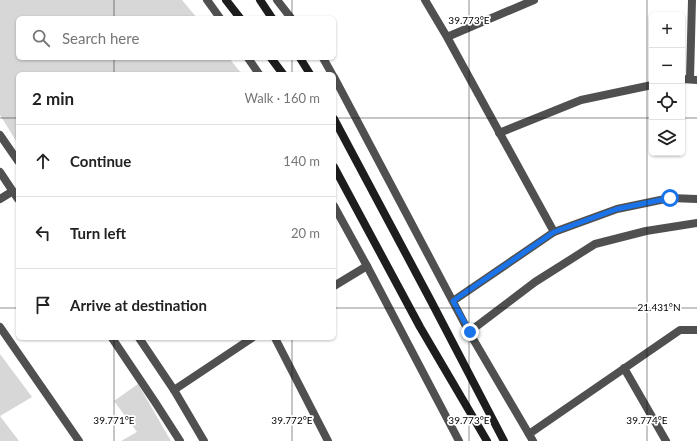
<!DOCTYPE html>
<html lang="en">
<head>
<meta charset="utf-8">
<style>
	body { margin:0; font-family:Lato,sans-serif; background:#f2f2f2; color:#222 }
	.controls { position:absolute; right:12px; top:12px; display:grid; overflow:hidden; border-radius:6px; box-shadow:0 1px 3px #0004 }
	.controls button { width:36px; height:36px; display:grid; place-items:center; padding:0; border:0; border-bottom:1px solid #e0e0e0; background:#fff; color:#222; font:20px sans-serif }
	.stop { position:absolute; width:12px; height:12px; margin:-9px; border:3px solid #1a73e8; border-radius:50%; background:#fff }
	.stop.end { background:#1a73e8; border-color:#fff; box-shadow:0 1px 4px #0008 }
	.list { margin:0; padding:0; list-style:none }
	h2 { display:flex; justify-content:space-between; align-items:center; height:52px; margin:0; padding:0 16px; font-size:17px }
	h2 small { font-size:13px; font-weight:400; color:#767676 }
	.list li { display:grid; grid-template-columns:26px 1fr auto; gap:12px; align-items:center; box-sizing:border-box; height:72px; padding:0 16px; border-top:1px solid #e0e0e0 }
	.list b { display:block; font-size:15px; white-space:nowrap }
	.list em { font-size:13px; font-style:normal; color:#767676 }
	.icon { flex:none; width:22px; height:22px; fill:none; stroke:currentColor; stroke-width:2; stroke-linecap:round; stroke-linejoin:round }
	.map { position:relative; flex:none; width:697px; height:441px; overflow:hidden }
	.search { position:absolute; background:#fff; box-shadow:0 1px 3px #0004; left:16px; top:16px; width:320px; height:44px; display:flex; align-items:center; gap:10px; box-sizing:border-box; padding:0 14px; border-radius:6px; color:#767676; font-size:15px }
	.panel { position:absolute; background:#fff; box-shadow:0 1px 3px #0004; left:16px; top:72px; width:320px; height:268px; border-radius:6px }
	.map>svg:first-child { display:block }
</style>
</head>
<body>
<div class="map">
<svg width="697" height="441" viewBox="0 0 697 441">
	<rect width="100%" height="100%" fill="#fff"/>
	<!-- green -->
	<path fill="#d7d7d7" d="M0 0H182L197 18H18V58H229L241 73 18 74V144L0 115Z
		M0 354 32 397 0 416Z
		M138 384 171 441H121L137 432 114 401Z
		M0 416 19 441H0Z"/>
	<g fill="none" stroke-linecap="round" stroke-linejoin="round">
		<!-- minor -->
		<path stroke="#505050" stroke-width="8" d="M425 0 447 37 554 232
			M447 37 534 0
			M682 79 697 80
			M690 79 692 0
			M499 133 581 100 652 85
			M334 286 367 266
			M0 327 79 441
			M275 338 328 441
			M624 368 666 441
			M174 390 252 338
			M529 434 680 330H697"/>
		<!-- tertiary -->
		<path stroke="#505050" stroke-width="8" d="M207 0 220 18
			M277 0 291 18
			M248 58 259 74
			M323 58 332 74
			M334 77 469 332 533 441
			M0 135 18 161
			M0 172 18 199
			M0 199 13 191
			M334 206 367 266 459 441
			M453 301 554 232 617 209 670 198 697 199
			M469 332 535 282 595 244 646 231 697 223
			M112 338 155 402 180 441
			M139 338 174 390 204 441"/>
		<!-- secondary -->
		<path stroke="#1d1d1d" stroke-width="8" d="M226 0 240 18
			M260 0 272 18
			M271 58 283 74
			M300 58 310 74
			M334 119 431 301 504 441
			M334 167 420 327 487 441"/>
	</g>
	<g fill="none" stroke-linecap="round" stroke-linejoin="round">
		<!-- route -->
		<path stroke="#1a73e8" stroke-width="5" d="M470 332 453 301 554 232 617 209 670 198"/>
	</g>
	<!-- ticks -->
	<path fill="none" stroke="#000" stroke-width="1" stroke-opacity="0.45" d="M114 0V18M292 0V18M469 0V441M647 0V441M114 58V74M292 58V74M0 118H18M334 118H652M682 118H697M0 308H18M334 308H697M114 338V441M292 338V441"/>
	<g font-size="10" text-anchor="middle" fill="#000" stroke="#fff" stroke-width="3.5" stroke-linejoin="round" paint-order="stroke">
		<text x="469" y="24">39.773°E</text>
		<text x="659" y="311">21.431°N</text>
		<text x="114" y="424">39.771°E</text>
		<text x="292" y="424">39.772°E</text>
		<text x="469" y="424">39.773°E</text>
		<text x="647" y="424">39.774°E</text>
	</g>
</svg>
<div class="controls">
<button>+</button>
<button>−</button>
<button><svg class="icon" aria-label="locate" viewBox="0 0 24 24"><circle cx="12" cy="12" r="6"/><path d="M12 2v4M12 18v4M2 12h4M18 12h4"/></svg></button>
<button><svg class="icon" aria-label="layers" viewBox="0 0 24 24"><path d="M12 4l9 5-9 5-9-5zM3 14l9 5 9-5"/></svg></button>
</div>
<div class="stop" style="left:670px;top:198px"></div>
<div class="stop end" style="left:470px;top:332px"></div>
<div class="search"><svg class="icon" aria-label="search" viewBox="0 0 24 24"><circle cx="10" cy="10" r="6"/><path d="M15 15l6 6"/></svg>Search here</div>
<section class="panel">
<h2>2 min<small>Walk · 160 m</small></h2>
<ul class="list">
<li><svg class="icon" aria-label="ahead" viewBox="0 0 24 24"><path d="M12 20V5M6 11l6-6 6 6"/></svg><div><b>Continue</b></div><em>140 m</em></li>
<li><svg class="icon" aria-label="left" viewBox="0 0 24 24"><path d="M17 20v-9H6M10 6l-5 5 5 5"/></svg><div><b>Turn left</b></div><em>20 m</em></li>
<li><svg class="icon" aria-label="arrive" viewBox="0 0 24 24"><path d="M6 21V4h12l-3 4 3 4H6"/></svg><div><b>Arrive at destination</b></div></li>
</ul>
</section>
</div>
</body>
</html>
